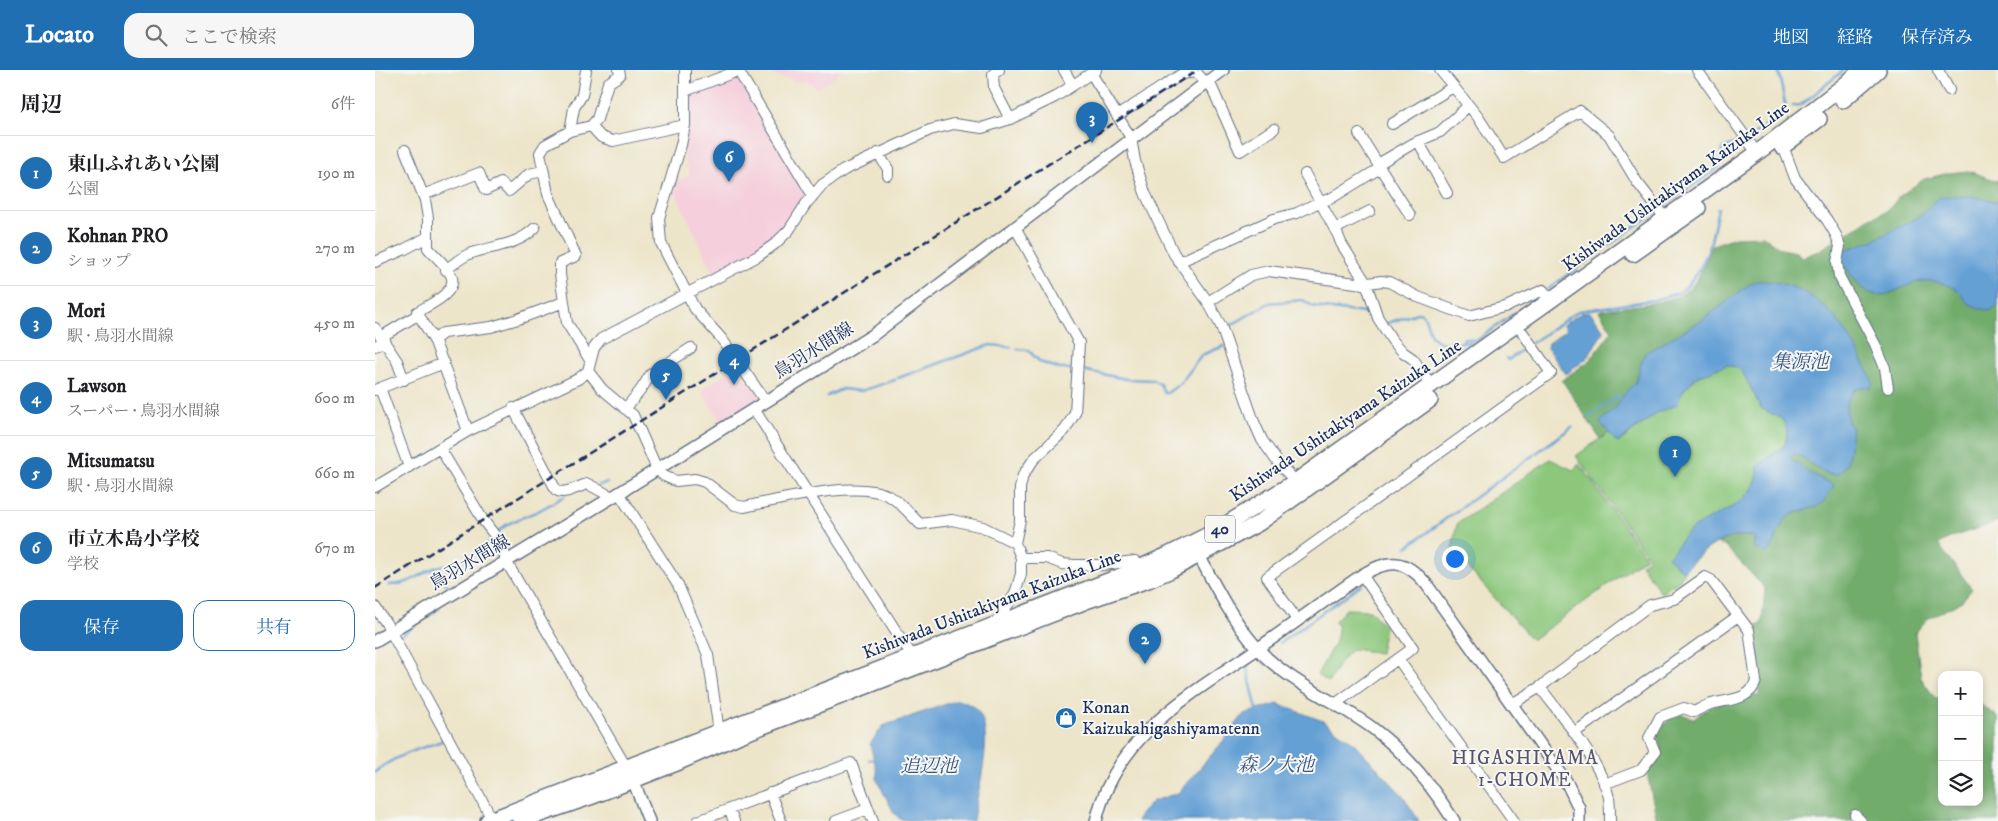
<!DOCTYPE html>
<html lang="ja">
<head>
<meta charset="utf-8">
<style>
	body { margin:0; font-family:"IM FELL DW Pica","Noto Serif JP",serif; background:#f6f6f6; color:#202124 }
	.controls { position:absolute; right:15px; bottom:15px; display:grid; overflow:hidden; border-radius:10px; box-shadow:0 2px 8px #0003 }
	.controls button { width:45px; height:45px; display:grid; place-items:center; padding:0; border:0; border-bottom:1px solid #e0e0e0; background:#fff; color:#202124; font:25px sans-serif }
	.you { position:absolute; left:1079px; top:488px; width:18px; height:18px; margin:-12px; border:4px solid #fff; border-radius:50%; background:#1a73e8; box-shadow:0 0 0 8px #1a73e833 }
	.badge { display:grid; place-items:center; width:32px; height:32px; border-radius:50%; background:#1f6fb2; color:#fff; font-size:16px; font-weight:700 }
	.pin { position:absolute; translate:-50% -41px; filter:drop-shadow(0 1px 2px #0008) }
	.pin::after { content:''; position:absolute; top:26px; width:18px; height:15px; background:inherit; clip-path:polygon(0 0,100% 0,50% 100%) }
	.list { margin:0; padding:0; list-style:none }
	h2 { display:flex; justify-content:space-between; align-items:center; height:65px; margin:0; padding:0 20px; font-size:21px }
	h2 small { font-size:16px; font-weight:400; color:#757577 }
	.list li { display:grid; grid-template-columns:32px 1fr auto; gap:15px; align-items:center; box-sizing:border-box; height:75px; padding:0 20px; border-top:1px solid #e0e0e0 }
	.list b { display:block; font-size:19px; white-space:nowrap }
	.list p { margin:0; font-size:16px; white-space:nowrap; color:#757577 }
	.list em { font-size:16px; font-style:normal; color:#757577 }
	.actions { display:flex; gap:10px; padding:15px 20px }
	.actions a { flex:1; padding:11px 0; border:1px solid #1f6fb2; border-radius:15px; text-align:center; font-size:18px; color:#1f6fb2 }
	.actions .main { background:#1f6fb2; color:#fff }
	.icon { flex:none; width:28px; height:28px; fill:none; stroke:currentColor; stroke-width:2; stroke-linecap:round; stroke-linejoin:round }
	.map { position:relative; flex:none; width:1623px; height:751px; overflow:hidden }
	header { display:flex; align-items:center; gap:30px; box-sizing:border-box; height:70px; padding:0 25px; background:#1f6fb2; color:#fff }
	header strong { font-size:24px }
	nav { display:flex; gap:28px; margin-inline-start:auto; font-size:18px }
	.search { width:350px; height:45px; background:#f6f6f6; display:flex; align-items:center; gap:12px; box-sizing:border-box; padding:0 18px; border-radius:15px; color:#757577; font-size:19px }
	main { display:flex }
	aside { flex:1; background:#fff }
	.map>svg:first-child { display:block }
</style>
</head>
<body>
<header>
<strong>Locato</strong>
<div class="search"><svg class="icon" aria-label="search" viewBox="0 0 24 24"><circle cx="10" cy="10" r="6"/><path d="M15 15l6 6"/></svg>ここで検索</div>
<nav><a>地図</a><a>経路</a><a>保存済み</a></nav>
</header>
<main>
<aside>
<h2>周辺<small>6件</small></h2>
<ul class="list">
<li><span class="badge">1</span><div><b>東山ふれあい公園</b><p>公園</p></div><em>190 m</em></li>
<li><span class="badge">2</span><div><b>Kohnan PRO</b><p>ショップ</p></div><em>270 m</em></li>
<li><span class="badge">3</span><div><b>Mori</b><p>駅 · 鳥羽水間線</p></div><em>450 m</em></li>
<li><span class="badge">4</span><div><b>Lawson</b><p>スーパー · 鳥羽水間線</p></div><em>600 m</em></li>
<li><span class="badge">5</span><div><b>Mitsumatsu</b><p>駅 · 鳥羽水間線</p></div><em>660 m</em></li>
<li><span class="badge">6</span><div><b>市立木島小学校</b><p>学校</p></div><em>670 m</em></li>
</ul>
<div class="actions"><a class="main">保存</a><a>共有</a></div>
</aside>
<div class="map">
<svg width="1623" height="751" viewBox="0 0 1623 751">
	<rect width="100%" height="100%" fill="#f6f6f2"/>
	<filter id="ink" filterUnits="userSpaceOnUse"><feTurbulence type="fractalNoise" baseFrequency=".02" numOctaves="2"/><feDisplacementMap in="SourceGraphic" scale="10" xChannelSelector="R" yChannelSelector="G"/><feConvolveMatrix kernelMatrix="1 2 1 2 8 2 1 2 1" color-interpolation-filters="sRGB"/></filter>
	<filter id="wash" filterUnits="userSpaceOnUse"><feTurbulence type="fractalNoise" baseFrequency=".0096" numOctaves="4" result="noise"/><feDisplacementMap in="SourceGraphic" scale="20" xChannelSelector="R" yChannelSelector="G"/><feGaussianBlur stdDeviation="1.12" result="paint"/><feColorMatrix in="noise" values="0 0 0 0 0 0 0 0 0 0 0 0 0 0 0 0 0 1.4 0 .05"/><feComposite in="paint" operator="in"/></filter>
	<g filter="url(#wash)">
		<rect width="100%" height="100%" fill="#ede5c9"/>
		<!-- built -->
		<path fill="#f5cfdb" d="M395 0H464L466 2 442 20 433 10 428 12 401 7Z
			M361 4 438 126 400 174 339 204 301 124 298 112 315 105 309 89V78L315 22Z
			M356 300 371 308 385 327 384 331 348 354 325 320Z"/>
		<!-- green -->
		<path fill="#8cc77b" stroke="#547b6c" d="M1352 295 1361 297 1367 301 1386 338 1407 349 1411 354 1412 364 1410 375 1383 396C1385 433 1343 441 1318 458 1308 466 1301 478 1293 488L1309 501 1304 511 1286 523 1266 494 1274 488 1201 386 1233 363 1243 373 1283 342 1302 335C1309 311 1330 301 1352 295Z
			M1175 389 1198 400 1204 394 1271 487 1157 570 1077 480 1082 454Z
			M971 539 995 540 1010 557 1005 583 978 579C967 587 961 599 954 612L942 605 962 568 963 555 959 552Z"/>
		<!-- forest -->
		<path fill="#71ac6b" stroke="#466e64" d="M1593 101 1623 111V451C1603 460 1582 463 1563 474L1597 519 1586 532 1552 549 1540 563 1546 608 1560 628 1567 629V732H1604L1605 634 1623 647V751H1282L1272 703 1286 678 1282 665 1294 649 1307 644 1319 649 1334 637 1377 626H1384L1386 613 1380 557 1387 553 1390 518 1349 475 1342 473 1359 466H1378L1381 469 1380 473 1391 484 1420 357 1379 279 1308 284 1233 363 1225 369 1187 310 1213 292 1237 261 1224 241C1249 235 1301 236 1317 216 1327 204 1331 188 1338 175L1360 167 1388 166 1406 179 1421 182 1427 187 1444 181 1494 149 1513 140 1525 126 1549 109 1574 103Z"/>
		<!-- water -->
		<path fill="#65a0d5" stroke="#40689a" d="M1579 126 1601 127 1623 132V235L1615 241C1608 239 1599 237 1593 233 1589 230 1587 224 1583 221 1577 216 1563 211 1554 211 1524 210 1507 243 1481 211 1474 202 1468 195 1466 185L1475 178 1497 171 1546 146 1563 128Z
			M1382 211C1443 210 1477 262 1498 313L1495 319 1491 316 1479 320 1471 334 1473 353 1477 356C1475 375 1476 416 1447 401 1438 396 1430 388 1420 384L1415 386 1418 392 1423 393 1434 403 1459 415C1455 421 1451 430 1445 434 1435 442 1419 439 1410 450 1402 461 1401 475 1391 484L1385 479H1379L1381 469 1378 466C1348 463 1328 480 1309 501L1293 488C1301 478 1308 466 1318 458 1343 441 1385 433 1383 396L1410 375 1412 369V359L1407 349 1386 338 1367 301 1361 297 1352 295 1321 307 1307 322 1302 335 1283 342 1242 373 1225 352 1241 337 1252 321 1261 312 1267 290 1270 283 1328 250 1376 213Z
			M1213 242 1217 244 1229 261 1211 289 1191 304 1172 278 1173 273 1191 260 1188 255 1206 243Z
			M583 630C588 632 596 634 600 638 623 658 601 725 598 751H537L525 749 519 743 502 710V702L495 674 508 656Z
			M903 634 948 651 978 672 1028 726 1044 751H762L766 743 778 731 803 723 845 675 869 644Z"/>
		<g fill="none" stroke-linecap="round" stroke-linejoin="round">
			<!-- stream -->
			<path stroke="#65a0d5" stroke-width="2.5" d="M1418 36 1426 35 1469 0
				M1375 67 1407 44 1411 38 1403 0
				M1288 136 1343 98 1347 79 1366 71
				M1173 219 1280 142
				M1010 254 1045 242C1055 248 1051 265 1061 270 1071 277 1086 269 1097 274
				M851 258 894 233 928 230 937 236 948 238 997 244
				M1088 272 1089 268 1101 271 1159 229
				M1157 273 1203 241 1279 230 1303 223 1311 218 1326 197 1335 176 1343 138
				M642 279 653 280 665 292 685 299H701
				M1131 288 1133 290 1152 276
				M707 300 751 309 778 310 785 314 789 322 792 323 805 314 827 285 849 276
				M523 308 615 275 636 277
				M452 326 467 319 486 321 520 310
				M1213 347 1243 326 1246 329
				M223 415 232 413
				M122 463C132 451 151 447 165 440 173 436 182 430 190 426
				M1032 477 1197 357
				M60 498 75 519
				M14 515C38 514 42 505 62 497 69 495 75 495 82 493 93 488 111 479 117 468
				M24 567 65 538
				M905 573 987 514
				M874 595 872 598 882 640
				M494 690 498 689
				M0 702C19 686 44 679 67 671L68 667"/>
		</g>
	</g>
	<g filter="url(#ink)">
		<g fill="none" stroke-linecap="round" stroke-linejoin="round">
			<!-- minor casing -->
			<g stroke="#646f83" stroke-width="12">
				<path id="minor" d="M310 0V55L306 75 284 148 286 173 320 239 346 268 391 332
					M624 0 618 4 619 18 635 49
					M689 0 697 14
					M1065 0 1103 47 1129 88 1205 41 1234 65 1262 112 1290 148
					M1322 0 1382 83
					M1563 0 1574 20
					M716 3 756 68 760 91 770 123 799 184 833 232 846 256 879 352 887 370 904 394 924 415
					M834 11 865 81 899 59
					M310 21 360 2H364L438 126
					M742 46 807 4 821 2 831 13
					M1017 54 1078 17
					M216 56 226 67 238 71 310 55
					M195 61 199 38 207 25 211 0
					M984 64 1035 145
					M1043 71 1072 123
					M1408 76 1420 108 1452 150 1461 165 1465 176 1462 192 1464 206 1500 274 1510 298 1513 318
					M30 80 50 130 53 148V178C60 186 71 195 76 205 84 222 54 235 42 242L60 272 93 361
					M503 83 513 99V105
					M1003 94 1039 73 1065 62 1093 36
					M930 104 963 165 966 173 991 213 1003 248 1017 270 1028 282 1038 289 1057 316
					M48 125 104 103 111 120 126 113 134 121 154 104 168 101
					M960 159 995 141
					M0 192 28 180 53 167
					M804 192 899 149 922 143 944 132 955 129 1005 98
					M71 200C78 194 86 188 94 184 117 176 142 176 160 158
					M833 232 876 205 894 201 988 214 1006 211 1014 212 1043 227 1094 246 1133 236 1168 220 1176 230
					M0 258 22 291 29 310
					M6 267 44 244
					M59 270 68 263 116 257 143 249 189 232
					M0 276 10 272
					M215 290 192 253 185 204V193L201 186 173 124 165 83 170 75 195 61 216 56 222 49 233 13 245 5 244 0
					M213 301 227 319 258 345 282 399 289 406 301 411 320 409 330 412 360 435 369 437C405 430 482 409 514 426 524 431 537 446 545 454L577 450 608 457 640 473
					M5 318 34 397
					M0 320 69 293
					M138 338 181 420C189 426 203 416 213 414L237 427
					M250 339 265 321 276 304 316 278
					M379 339 537 586
					M65 378 108 450 127 475 131 491 254 702
					M0 417 93 361 203 309 213 301 219 278 226 269 383 186 400 174 414 160 431 134 447 115 469 100 555 60 579 54 607 58 635 49 680 27 721 0
					M244 423 303 515 333 585 344 662
					M646 488H672L687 494 700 495H727L760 491 766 497
					M0 537 11 553 117 749
					M922 550 892 507 1176 303 1148 263
					M620 554 640 524 646 504V488L640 473 645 450V418L648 405 659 389 690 360 700 343 704 273 640 157
					M1023 589 1139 751
					M1165 617C1186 646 1227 693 1234 728 1235 735 1235 743 1235 751
					M960 634 1038 578 987 505
					M1137 634 1165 617 1275 535 1299 529 1330 507 1336 510 1374 560 1381 611C1375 632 1350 629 1333 635 1328 637 1323 640 1319 642L1309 638 1285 647 1274 668 1280 682 1266 700 1229 714
					M1199 663 1363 546
					M395 723 406 751
					M354 739 359 751
					M1480 745 1486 751
					M323 751 476 693 498 751
					M461 751 493 739"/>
			</g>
			<!-- tertiary casing -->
			<g stroke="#646f83" stroke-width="14">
				<path id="tertiary" d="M820 478C838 512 856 549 882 578 915 614 962 631 1000 660 1033 685 1057 716 1079 751
					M0 571 244 423 498 265 848 0
					M258 710 274 751
					M721 751C741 665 814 626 882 579 917 555 952 529 987 505 1014 488 1031 489 1052 515L1191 711 1204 738V751"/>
			</g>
			<!-- primary casing -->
			<g stroke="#646f83" stroke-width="18">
				<path id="primary" d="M1468 30 1503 0
					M1407 77 1444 49
					M1258 184 1323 138
					M113 751 746 506 793 485 837 463 920 412 1382 83 1471 14 1486 0
					M145 751 215 727 304 692 365 665 711 531 773 510 796 500 884 453 1055 330"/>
			</g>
			<!-- minor -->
			<use href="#minor" stroke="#fff" stroke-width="10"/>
			<!-- tertiary -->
			<use href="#tertiary" stroke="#fff" stroke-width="11"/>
			<!-- primary -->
			<use href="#primary" stroke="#fff" stroke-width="15"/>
			<!-- rail -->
			<path stroke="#1b2f5e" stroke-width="2.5" stroke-dasharray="8 4" stroke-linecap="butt" d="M0 518 823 0"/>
		</g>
	</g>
	<!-- icons -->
	<defs>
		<g id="shop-disc" transform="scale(1.125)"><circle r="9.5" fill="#1f6fb2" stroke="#f6f6f2"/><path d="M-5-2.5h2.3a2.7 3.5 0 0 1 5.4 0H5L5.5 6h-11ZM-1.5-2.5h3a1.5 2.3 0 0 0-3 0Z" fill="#fff"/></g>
	</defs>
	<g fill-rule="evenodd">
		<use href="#shop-disc" x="691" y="648"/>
	</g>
	<g text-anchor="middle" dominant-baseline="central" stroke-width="4" stroke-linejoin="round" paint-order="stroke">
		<!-- shield labels -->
		<rect fill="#f6f6f2" stroke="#5d6b8a" stroke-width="1" x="830" y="445.5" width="30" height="27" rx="4"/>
		<g font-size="16" font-weight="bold" fill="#1b2f5e">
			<text x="845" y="459">40</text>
		</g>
		<!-- street labels -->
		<g font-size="18" fill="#1b2f5e" stroke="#f6f6f2">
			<text transform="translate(1301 117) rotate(-36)">Kishiwada Ushitakiyama Kaizuka Line</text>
			<text transform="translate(439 281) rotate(-32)">鳥羽水間線</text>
			<text transform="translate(971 351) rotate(-34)">Kishiwada Ushitakiyama Kaizuka Line</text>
			<text transform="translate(95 493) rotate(-31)">鳥羽水間線</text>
			<text transform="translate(617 535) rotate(-21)">Kishiwada Ushitakiyama Kaizuka Line</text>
		</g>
		<!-- poi labels -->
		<g font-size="18" fill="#1b2f5e" stroke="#f6f6f2" text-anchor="start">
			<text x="707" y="638">Konan<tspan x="707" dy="21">Kaizukahigashiyamatenn</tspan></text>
		</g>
		<!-- water labels -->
		<g font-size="19" font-style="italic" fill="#355788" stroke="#f6f6f2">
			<text x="1425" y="292">集源池</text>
			<text x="901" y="695">森ノ大池</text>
			<text x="554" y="696">追辺池</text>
		</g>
		<!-- neighbourhood labels -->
		<g font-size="19" letter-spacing="1" fill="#59546e" stroke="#f6f6f2">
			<text x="1150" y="688">HIGASHIYAMA<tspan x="1150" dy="22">1-CHOME</tspan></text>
		</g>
	</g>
</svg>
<div class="controls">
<button>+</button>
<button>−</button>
<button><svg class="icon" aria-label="layers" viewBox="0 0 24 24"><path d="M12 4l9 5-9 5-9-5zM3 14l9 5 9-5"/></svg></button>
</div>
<div class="you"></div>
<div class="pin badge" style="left:1300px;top:407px">1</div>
<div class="pin badge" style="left:770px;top:594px">2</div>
<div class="pin badge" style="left:717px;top:73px">3</div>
<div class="pin badge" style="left:359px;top:315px">4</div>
<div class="pin badge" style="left:291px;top:330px">5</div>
<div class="pin badge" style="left:354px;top:112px">6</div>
</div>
</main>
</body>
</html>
